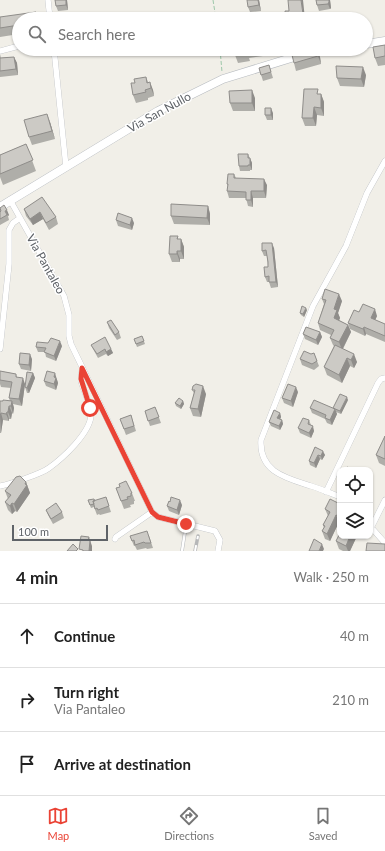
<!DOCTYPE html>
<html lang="en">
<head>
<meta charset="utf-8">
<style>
	body { margin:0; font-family:Lato,sans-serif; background:#f6f6f6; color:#222 }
	.controls { position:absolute; right:12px; bottom:12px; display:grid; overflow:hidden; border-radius:8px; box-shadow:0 1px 3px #0004 }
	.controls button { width:36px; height:36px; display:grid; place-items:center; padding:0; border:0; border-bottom:1px solid #e0e0e0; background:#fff; color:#222; font:20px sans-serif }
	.scale { position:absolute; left:12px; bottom:10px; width:96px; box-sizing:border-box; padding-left:4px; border:2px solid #5f6368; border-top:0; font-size:11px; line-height:14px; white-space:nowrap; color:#5f6368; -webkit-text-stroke:3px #fff; paint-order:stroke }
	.stop { position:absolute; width:12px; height:12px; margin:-9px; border:3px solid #ea4335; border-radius:50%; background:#fff }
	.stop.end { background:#ea4335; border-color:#fff; box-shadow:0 1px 4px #0008 }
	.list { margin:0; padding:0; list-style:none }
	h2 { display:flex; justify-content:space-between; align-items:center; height:52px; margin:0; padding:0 16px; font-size:17px }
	h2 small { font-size:13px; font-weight:400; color:#767676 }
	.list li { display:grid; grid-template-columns:26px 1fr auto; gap:12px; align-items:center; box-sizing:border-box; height:64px; padding:0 16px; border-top:1px solid #e0e0e0 }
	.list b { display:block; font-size:15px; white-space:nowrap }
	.list p { margin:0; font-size:13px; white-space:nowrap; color:#767676 }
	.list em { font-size:13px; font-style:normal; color:#767676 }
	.icon { flex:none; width:22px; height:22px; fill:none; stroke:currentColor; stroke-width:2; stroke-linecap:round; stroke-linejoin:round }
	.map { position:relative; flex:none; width:385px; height:551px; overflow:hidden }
	.search { position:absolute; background:#fff; box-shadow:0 1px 3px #0004; left:12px; right:12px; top:12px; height:44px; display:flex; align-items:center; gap:10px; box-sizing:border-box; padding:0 14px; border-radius:22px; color:#767676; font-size:15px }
	.sheet { height:244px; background:#fff }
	nav { display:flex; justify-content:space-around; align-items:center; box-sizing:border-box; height:56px; border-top:1px solid #e0e0e0; background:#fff; font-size:11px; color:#767676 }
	nav a { display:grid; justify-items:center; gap:2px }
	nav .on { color:#ea4335 }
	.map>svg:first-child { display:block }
</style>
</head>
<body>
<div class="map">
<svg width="385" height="551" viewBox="0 0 385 551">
	<rect width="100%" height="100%" fill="#f1efe8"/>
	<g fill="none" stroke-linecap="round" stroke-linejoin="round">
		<!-- lane casing -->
		<g stroke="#b5b8bc" stroke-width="3.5">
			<path id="lane" d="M182 551 186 525"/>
		</g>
		<!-- street casing -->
		<g stroke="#b5b8bc" stroke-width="6">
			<path id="street" d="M48 0 50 19
				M54 49 66 167
				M0 51 19 46
				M10 200 64 296 69 315V336L71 344 152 512 158 517 215 531 220 540 218 551
				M0 349 9 264V230L13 223 20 218
				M0 486C10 484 41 474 49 468 63 458 89 434 91 416 91 404 84 392 81 381 81 377 82 373 82 369
				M326 492 378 383 381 379 385 378
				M340 497C330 493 321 489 311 486 286 478 259 472 261 440L313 306 346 246 367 193 385 161
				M370 526 385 543
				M371 528 385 500
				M115 539 116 537 152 512"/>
		</g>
		<!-- secondary casing -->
		<g stroke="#b6babf" stroke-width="9">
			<path id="secondary" d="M366 44 385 41
				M0 207 158 111 223 79 304 54 332 49"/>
		</g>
		<!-- path -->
		<path stroke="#9cc7a9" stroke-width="1" stroke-dasharray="4 2" stroke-linecap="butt" d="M213 0 216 19
			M220 49 222 72"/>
		<!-- lane -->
		<use href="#lane" stroke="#fff" stroke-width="2.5"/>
		<!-- street -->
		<use href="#street" stroke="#fff" stroke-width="5.5"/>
		<!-- secondary -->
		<use href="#secondary" stroke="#fff" stroke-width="8"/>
		<!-- rail casing -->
		<g stroke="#b6b7b8" stroke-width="3.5">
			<path id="rail" d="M195 551 198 536"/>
		</g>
		<!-- rail -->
		<use href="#rail" stroke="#fff" stroke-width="2" stroke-dasharray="6" stroke-linecap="butt"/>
	</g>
	<!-- wall -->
	<path fill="#afaea9" d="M55 0H67L68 10 58 11 56 6Z
		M259 0 261 11 250 12 248 7Z
		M316 0H330L331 8 330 9 319 11 317 5Z
		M0 17 19 19V34L0 37Z
		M385 45V65L378 66 375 58Z
		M234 49H274V51H269L270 55 249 58 250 61 238 63 235 55Z
		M316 49 320 57 321 64 296 71 294 63Z
		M0 54 1 58 14 57 17 63 18 75 0 77Z
		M269 65 273 78 263 81 259 68Z
		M366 75 364 87 340 86 337 78Z
		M146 77 148 82 153 90 154 96 148 98V100L136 103 133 95 135 83Z
		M319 94H321L324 102V116L317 115 316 126H305L302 118Z
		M255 98V111H233L230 103Z
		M273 113V120H267L265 115Z
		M50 122 55 139 32 145 29 137Z
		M26 144 36 171 3 185 0 177V155Z
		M248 154 252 163V170H250V171H240L239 166Z
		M234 174 236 178 267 185 266 198H253V207L248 206 246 198H229L227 191 228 186 227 184Z
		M208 206 210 214V225L174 224 171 216Z
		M0 208 9 215 8 216 9 220 0 225Z
		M24 209 56 217 58 224 49 230 43 219 33 225 26 216Z
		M116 220 134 223 132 230 118 226Z
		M178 236V239H181L184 247V259H180V262H172L169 254Z
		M274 248 278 287 271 288 269 282H267L265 277 268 267 267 256H264L262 251Z
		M322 299 342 301 338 313 340 318 339 320 348 325 351 332 343 349 357 362 354 368 350 366 342 383 327 375 324 367 334 346 333 345 330 338 331 335 320 330 318 323 324 304Z
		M307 310 304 317 301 315 300 313Z
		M359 312 377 316 375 320 385 324V342L366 334 365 336 350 329 348 323Z
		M107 322 119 332 121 338 117 340 109 328Z
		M320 332 322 337 318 345 305 339 303 334Z
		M142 336 145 344 137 347 134 339Z
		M91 345 111 349 113 353 108 356 106 354 98 358 93 349Z
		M62 346 56 361 46 357 45 352H38L36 347Z
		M314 353 319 366 314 370 302 365 300 359Z
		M32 359 31 371 21 369 19 364Z
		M0 371 16 374 17 377 25 384 22 406 13 404 14 408 13 414 12 413 11 419H9V421L3 420 1 433H0V401H10L9 398 11 388 1 387 0 384Z
		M33 373 35 378 29 393H27L25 387Z
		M57 379V380L58 383 56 390 46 386 44 381Z
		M192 390 206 394 201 417 193 416 190 408 194 393Z
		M298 392 293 407 284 403 282 398Z
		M348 400 341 414 336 412 337 414 332 425 327 423 325 419 312 413 310 408H334Z
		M183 401 184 404 181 409 176 406 175 403Z
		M155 407 161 423 150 426 145 411Z
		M280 413 281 417 280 419 282 420 283 424 280 430 271 426 269 422Z
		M131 415 136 431 126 435 120 419Z
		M309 420 311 425 314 431 311 438 300 433 298 428Z
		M385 436V466L379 463 376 455Z
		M315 447 325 455 322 460 320 459 316 468 310 465 309 461Z
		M26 482 30 493 17 512 15 511 12 514 8 510 5 502 8 499 5 491Z
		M116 488 132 493 135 501H134V504L130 505 131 507 124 509Z
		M106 497 111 512 100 515 99 514 97 515 94 507 91 508 88 500 95 501Z
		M340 504V523L339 522 330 541 325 539 322 531 324 528 323 525 328 516 325 509Z
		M182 505 179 515 169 511 167 506Z
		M46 510 62 512 64 518 53 524 48 515Z
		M130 536H149L153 548 147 549 146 548 137 550 135 546H134Z
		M340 536H357L350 551H343L339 549 336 541Z"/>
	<!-- shaded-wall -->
	<path fill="#8f8d8a" d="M66 0H67L68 10 66 5Z
		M258 0H259L261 11 259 5Z
		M301 0H303L305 19 303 14Z
		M329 0H330L331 8 330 9 328 4Z
		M317 49 320 57 321 64 318 56Z
		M14 57 17 63 18 75 16 69Z
		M363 67 366 75 364 87 361 79Z
		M150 82 153 90 154 96 151 88Z
		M252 90 255 98V111L252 103Z
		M321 94 324 102V116L321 108Z
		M314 107 317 115 316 126 313 118Z
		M271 108 273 113V120L271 115Z
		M47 114 50 122 55 139 52 131Z
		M250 158 252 163V170L250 165Z
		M264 179 267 185 266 198 264 191Z
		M251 191 253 198V207L251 200Z
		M208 206 210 214V225L207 218Z
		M7 210 9 215 8 216 5 211Z
		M40 212 43 219 33 225 30 219Z
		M132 218 134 223 132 230 130 225Z
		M181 239 184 247V259L181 251Z
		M272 243 274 248 278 287 276 282Z
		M177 251 180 259V262L177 254Z
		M339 294 342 301 338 313 340 318 337 325 334 318V309Z
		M306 308 307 310 304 317 303 314Z
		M375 309 377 316 373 325 371 318Z
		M348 325 351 332 342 350 339 342Z
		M364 327 366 334 365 336 363 329Z
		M320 332 322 337 318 345 316 340Z
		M60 341 62 346 56 361 54 356Z
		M111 349 113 353 108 356 106 352Z
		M30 354 32 359 31 371 29 365Z
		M354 354 357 362 354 368 351 360Z
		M347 358 350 366 342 383 339 375Z
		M33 373 35 378 29 393 27 388Z
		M55 373 58 383 56 390 54 384V377Z
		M23 378 25 384 22 406 19 399Z
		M203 386 206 394 201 417 198 409Z
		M296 387 298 392 293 407 291 401Z
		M347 397 348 400 341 414 340 411Z
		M12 401 14 408 13 414 11 406Z
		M183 401 184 404 181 409 180 406Z
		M9 406 12 413 11 419 8 412Z
		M335 409 337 414 332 425 330 420Z
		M7 412 9 419V421L6 414Z
		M1 413 3 420 1 433 0 416Z
		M280 413 281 417 279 422 277 418Z
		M282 420 283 424 280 430 279 426Z
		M313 426 314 431 311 438 309 433Z
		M323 451 325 455 322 460 321 456Z
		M318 455 320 459 316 468 314 463Z
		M26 482 30 493 17 512 14 504Z
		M180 500 182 505 179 515 177 510Z
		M12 503 15 511 12 514 10 506Z
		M336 515 339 522 330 541 327 534Z
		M350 536H357L350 551H348L346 546Z
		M89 537 92 546V551H89Z
		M322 544 324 549 323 551H319Z"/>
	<!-- building -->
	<path fill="#cccac5" stroke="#8f8d8a" d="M55 0H66V5L56 6Z
		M247 0H258L259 5 248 7Z
		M288 0H301L303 14 309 13 310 19H284H286L285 11H289Z
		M316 0H329V2L328 4 317 5Z
		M36 12 37 19H19V25L0 28V17Z
		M385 45V56L375 58 373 47Z
		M234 49H248H246L247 53 235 55Z
		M317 49 318 56 294 63 292 55Z
		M14 57 16 69 0 71V58Z
		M269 65 271 72 261 75 259 68Z
		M336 66 363 67 361 79 337 78Z
		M146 77 147 83 150 82 151 88 145 90 146 92 133 95 131 83H135L134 79Z
		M304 89H318L317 94H321V108L314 107 313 118H302Z
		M252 90V103H230L229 91Z
		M265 108H271V115H265Z
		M47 114 52 131 29 137 24 120Z
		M26 144 33 160 0 174V155Z
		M238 154H248V158H250V165H248V166H239Z
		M228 174H234V178L264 179V191H251V200H246V192L227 191 228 184H227Z
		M42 197 56 217 46 223 40 212 30 219 24 209Z
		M171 204 208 206 207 218 171 216Z
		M4 205 7 210 5 211 7 215 0 219V212L1 211 0 208Z
		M118 213 132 218 130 225 116 220Z
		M170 236H178L177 239H181V251H177V254H169Z
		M262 243H272L276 282H269V276L265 277 264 267H268V262L266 250 262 251Z
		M325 289 339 294 334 309 337 310 334 318 348 325 339 342 330 338 334 330 318 323 326 300 322 299Z
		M363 304 375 309 371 318 385 324V336L364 327 363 329 348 323 354 310 359 312Z
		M302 306 306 308 303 314 300 313Z
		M111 320 119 332 115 335 107 322Z
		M306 327 320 332 316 340 303 334Z
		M142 336 144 341 136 344 134 339Z
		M105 337 111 349 106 352 105 349 97 354 91 345Z
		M51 338 60 341 54 356 44 352 46 348 36 347 37 342 48 343Z
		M335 345 354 354 351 360 347 358 339 375 324 367Z
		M304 351 311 354 314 353 317 361 312 364 300 359Z
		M20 353 30 354 29 365 19 364Z
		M0 371 16 374V377L23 378 19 399 9 398 12 382 0 380Z
		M47 371 55 373 54 377 56 378 54 384 44 381Z
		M27 372 33 373 27 388 25 387Z
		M196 384 203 386 198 409 190 408 195 390H192L193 386Z
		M288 384 296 387 291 401 282 398Z
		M340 394 347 397 340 411 333 408Z
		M179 398 183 401 180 406 175 403Z
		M3 400 12 401 11 406H9L8 412H7L6 414 1 413 0 416V401H3Z
		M314 400 335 409 330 420 325 418 326 415 310 408Z
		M155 407 159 417 148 421 145 411Z
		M274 410 280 413 277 418 282 420 279 426 269 422Z
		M131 415 134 426 124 429 120 419Z
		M303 418 309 420 308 424 313 426 309 433 298 428Z
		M385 436V459L376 455Z
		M315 447 323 451 321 456 318 455 314 463 309 461Z
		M347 467 354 470H346Z
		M20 476 26 482 25 484 27 485 14 504 12 503 10 506 5 502 11 495 5 491 16 477Z
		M126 481 132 493H131V496L127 497 128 499 121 501 116 488 120 487 119 484Z
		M106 497 109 506 98 510 97 508 95 509 93 501Z
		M171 497 180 500 177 510 167 506 169 501 170 502Z
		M94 499 95 501H93L94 504 90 505 88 500Z
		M330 499 340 504V517L336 515 327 534 322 531 325 526 323 525 330 512 325 509Z
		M56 503 62 512 51 519 46 510Z
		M147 531 151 543H145L144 542 135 545 134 540 132 541 130 536Z
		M340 533V536H350L346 546 336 541Z
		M81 536 89 537 88 540 90 541 89 551H83V550L79 549Z
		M314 539 322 544 319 551H309Z
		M367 543 385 544V551H366Z
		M73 544 78 549 76 551H67Z"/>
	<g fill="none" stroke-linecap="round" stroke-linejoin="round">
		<!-- route -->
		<path stroke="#ea4335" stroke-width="5" d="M90 408 81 379 82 368 152 512 158 517 186 524"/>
	</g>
	<g text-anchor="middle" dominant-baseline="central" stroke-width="3" stroke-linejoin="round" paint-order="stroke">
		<!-- street labels -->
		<g font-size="12" fill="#5f6368" stroke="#fff">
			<text transform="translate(159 112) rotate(-29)">Via San Nullo</text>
			<text transform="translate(46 264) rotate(61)">Via Pantaleo</text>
		</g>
	</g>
</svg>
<div class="controls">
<button><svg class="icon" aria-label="locate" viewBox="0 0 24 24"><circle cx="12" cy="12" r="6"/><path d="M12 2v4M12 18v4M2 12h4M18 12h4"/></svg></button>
<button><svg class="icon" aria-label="layers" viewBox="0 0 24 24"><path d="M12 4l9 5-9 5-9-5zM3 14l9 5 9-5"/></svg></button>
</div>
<div class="scale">100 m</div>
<div class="stop" style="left:90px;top:408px"></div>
<div class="stop end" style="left:186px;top:524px"></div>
<div class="search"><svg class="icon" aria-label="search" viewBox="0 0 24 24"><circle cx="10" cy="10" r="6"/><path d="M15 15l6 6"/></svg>Search here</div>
</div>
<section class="sheet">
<h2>4 min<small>Walk · 250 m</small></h2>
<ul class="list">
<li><svg class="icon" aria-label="ahead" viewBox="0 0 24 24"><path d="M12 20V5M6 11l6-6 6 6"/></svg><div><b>Continue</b></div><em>40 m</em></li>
<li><svg class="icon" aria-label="right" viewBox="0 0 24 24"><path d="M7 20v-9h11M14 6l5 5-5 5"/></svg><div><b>Turn right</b><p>Via Pantaleo</p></div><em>210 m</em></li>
<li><svg class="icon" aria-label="arrive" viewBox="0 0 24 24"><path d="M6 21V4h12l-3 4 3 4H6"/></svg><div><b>Arrive at destination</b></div></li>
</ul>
</section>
<nav>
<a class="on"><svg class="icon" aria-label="map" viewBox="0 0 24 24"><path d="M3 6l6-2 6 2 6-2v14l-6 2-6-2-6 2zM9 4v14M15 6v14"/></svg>Map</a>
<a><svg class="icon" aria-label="directions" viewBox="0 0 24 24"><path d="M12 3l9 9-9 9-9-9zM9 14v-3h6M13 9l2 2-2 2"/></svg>Directions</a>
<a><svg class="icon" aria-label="saved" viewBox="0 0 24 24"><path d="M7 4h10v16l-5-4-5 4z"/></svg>Saved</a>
</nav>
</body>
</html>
